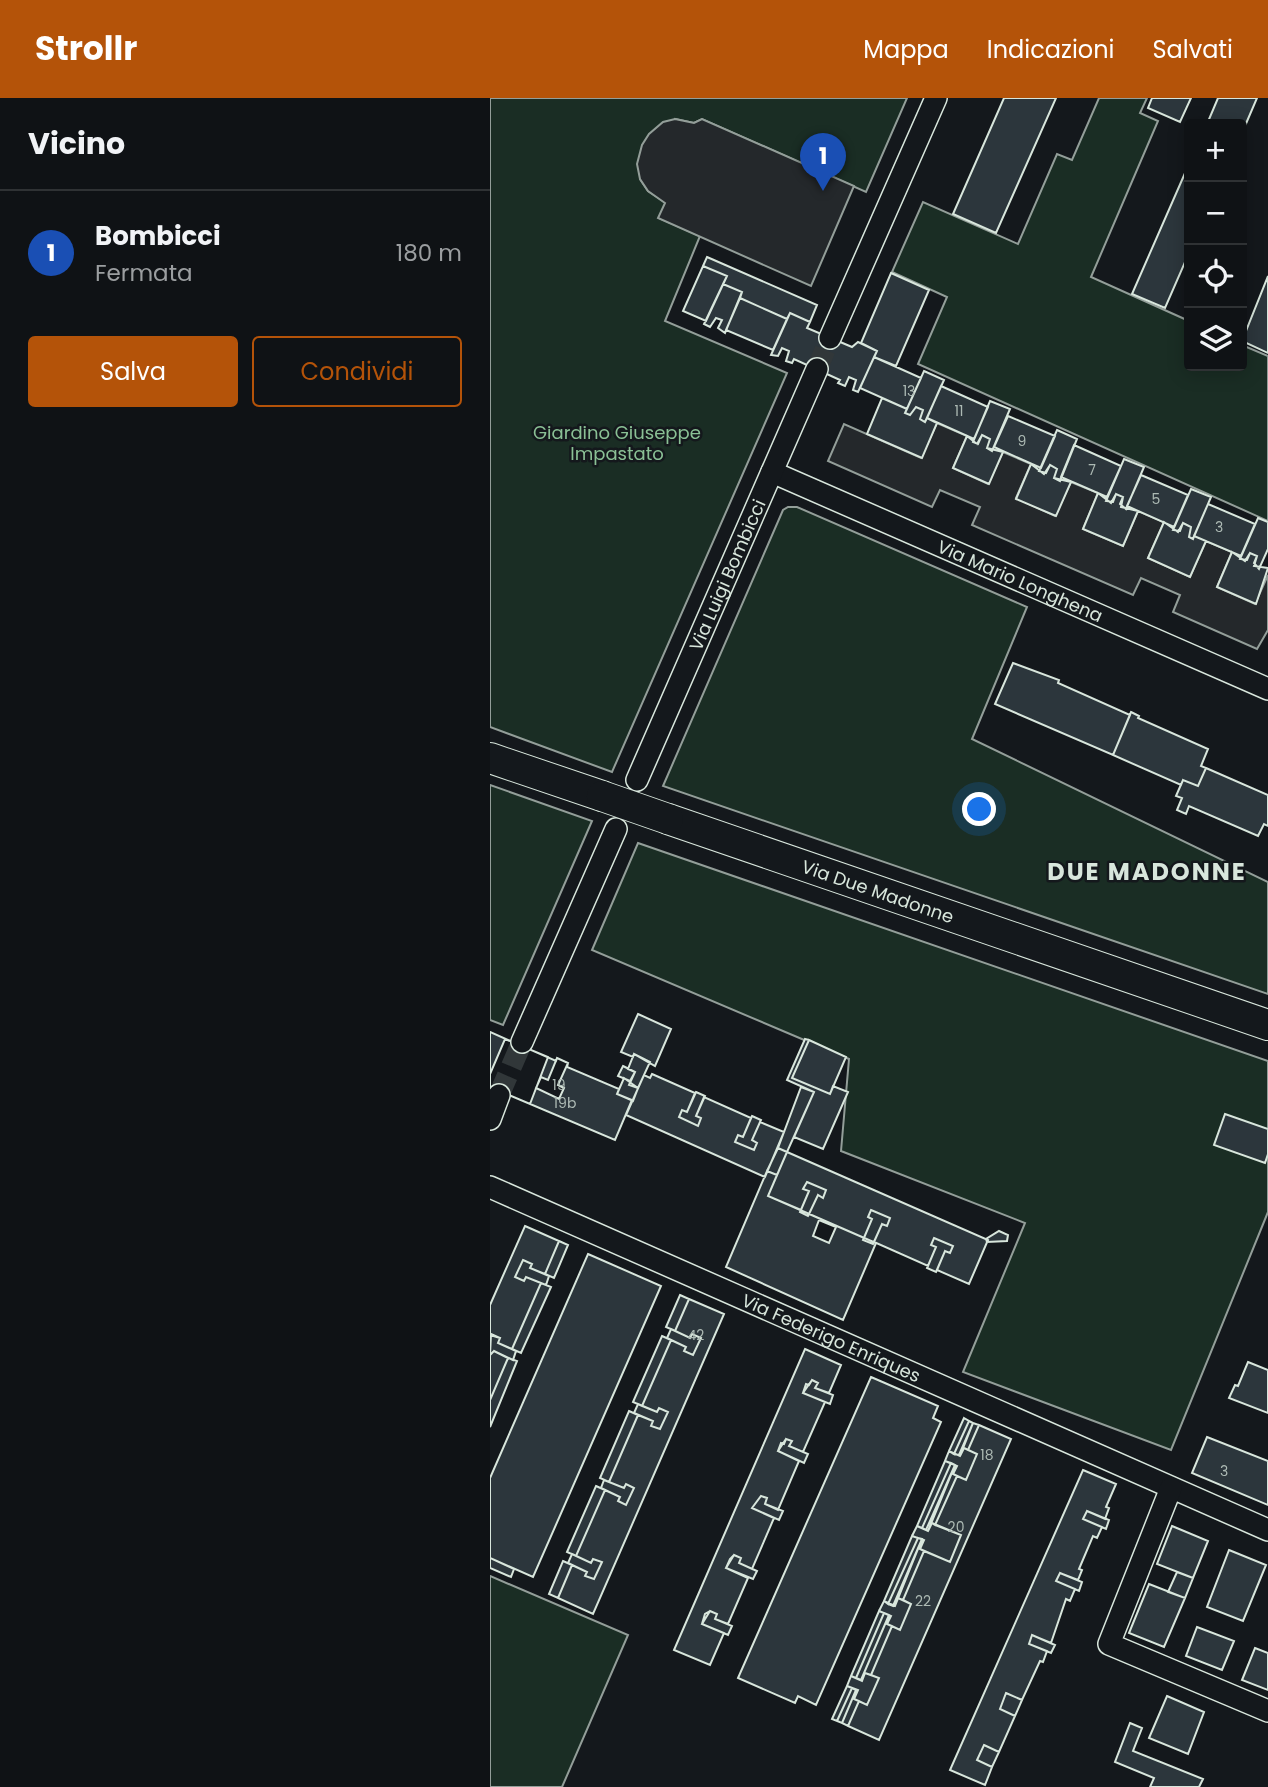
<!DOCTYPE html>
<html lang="it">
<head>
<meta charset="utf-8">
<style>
	body { margin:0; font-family:Poppins,sans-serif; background:#181b1e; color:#f1f3f6 }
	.controls { position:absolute; right:21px; top:21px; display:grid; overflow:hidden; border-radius:7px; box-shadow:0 4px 18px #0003 }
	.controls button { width:63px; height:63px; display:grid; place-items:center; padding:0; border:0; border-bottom:2px solid #2f3234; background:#0f1215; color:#f1f3f6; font:35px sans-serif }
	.you { position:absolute; left:490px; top:712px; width:24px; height:24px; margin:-18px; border:5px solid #fff; border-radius:50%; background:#1a73e8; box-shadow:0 0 0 10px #1a73e833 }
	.badge { display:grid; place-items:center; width:46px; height:46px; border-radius:50%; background:#b45309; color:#fff; font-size:23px; font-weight:700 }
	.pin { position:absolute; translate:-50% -58px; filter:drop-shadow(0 2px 4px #0008) }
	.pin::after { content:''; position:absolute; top:37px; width:24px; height:21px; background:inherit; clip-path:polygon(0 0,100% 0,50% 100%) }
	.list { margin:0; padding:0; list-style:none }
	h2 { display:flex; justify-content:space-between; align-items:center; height:91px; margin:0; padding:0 28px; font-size:30px }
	h2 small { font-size:23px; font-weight:400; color:#9b9ea0 }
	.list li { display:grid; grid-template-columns:46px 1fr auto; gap:21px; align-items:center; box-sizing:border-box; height:126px; padding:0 28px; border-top:2px solid #2f3234 }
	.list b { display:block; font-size:26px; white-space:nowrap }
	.list p { margin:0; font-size:23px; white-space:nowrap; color:#9b9ea0 }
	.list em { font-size:23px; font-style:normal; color:#9b9ea0 }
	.actions { display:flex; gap:14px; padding:21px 28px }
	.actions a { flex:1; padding:16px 0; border:2px solid #b45309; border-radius:7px; text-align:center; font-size:24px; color:#b45309 }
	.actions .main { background:#b45309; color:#fff }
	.icon { flex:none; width:38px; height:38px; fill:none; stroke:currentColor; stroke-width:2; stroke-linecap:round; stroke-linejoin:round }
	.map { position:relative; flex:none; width:778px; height:1689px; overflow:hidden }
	header { display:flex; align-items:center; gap:42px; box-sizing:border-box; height:98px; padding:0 35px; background:#b45309; color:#fff }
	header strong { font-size:33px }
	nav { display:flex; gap:38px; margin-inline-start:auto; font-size:24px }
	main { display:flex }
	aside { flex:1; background:#0f1215 }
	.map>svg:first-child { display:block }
</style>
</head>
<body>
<header>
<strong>Strollr</strong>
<nav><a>Mappa</a><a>Indicazioni</a><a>Salvati</a></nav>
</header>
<main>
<aside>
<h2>Vicino<small></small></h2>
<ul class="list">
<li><span class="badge" style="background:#1a4fb4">1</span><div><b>Bombicci</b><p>Fermata</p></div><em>180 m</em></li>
</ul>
<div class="actions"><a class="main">Salva</a><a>Condividi</a></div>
</aside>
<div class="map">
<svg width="778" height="1689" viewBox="0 0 778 1689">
	<rect width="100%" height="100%" fill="#14181c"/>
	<!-- green -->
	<path fill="#1a2d24" stroke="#939e99" stroke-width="2" d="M0 0H417L376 94 212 21 204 25 185 21 150 81 158 93 176 105 169 120 210 138 175 223 297 275 122 674 0 629Z
		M609 0H657L650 15 668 23 601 179 699 223V268H752V247L778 258V423L428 266 457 199 402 174 433 104 528 146 567 56 582 62Z
		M298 409H307L537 509 482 641 778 784V896L173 688 293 412Z
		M0 687 102 723 13 927 0 922Z
		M148 745 778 963V1114L681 1352 473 1274 535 1125 351 1053 359 961 102 852Z
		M0 1478 138 1537 72 1689H0Z"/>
	<!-- parking -->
	<path fill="#24282b" stroke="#939e99" stroke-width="2" d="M185 21 204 25 212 21 364 88 321 188 168 120 175 105 158 93 150 81 147 66 152 47 159 36 173 24Z
		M447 325 477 338 463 370 498 386 513 354 541 366 526 400 565 418 581 384 608 395 593 431 633 448 648 413 674 424 658 460 700 479 716 443 742 454 727 489 765 506 778 477V532L767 551 683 514 690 497 651 480 643 497 482 427 490 409 450 392 442 409 338 363 354 326 431 360Z"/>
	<!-- building -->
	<path fill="#2c363c" stroke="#d8e6dc" stroke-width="2" fill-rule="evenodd" d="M514 0H566L506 135 463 116Z
		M662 0H701L690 24 658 10Z
		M728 0H767L752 35V26H717Z
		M699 66V155L675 210 642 196Z
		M217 159 327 207 320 224 300 215 297 221 250 200 252 194 233 186 237 178 213 168Z
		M213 168 237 178 216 223 193 213Z
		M401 175 439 192 406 268 384 259 387 253 371 245Z
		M778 178V255L752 243Z
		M233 186 252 194 235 235 228 230 232 222 226 220 220 229 214 226Z
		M250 200 297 221 283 252 236 232Z
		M300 215 320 224 317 230 362 249 368 244 387 253 368 294 363 292 366 282 359 279 355 288 348 285 350 282 304 261 302 265 296 263 299 253 292 250 288 258 281 257Z
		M384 259 431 280 417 311 370 290Z
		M434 273 454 282 435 324 430 321 433 312 426 309 420 317 415 315Z
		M451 288 498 309 484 341 437 320Z
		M392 300 417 311 415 315 420 317 426 309 433 312 430 321 435 324 437 320 447 325 432 360 377 336Z
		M500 303 520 311 502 353 497 350 500 341 492 337 488 346 483 344Z
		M518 318 565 338 551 370 504 349Z
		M567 332 587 341 570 383 564 380 567 371 560 367 556 375 549 373Z
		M492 337 500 341 497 350 513 354 499 386 463 370 477 338 487 346Z
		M584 347 631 368 617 399 571 379Z
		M634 361 654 369 636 411 630 406 633 399 626 396 623 404 616 403Z
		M541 366 554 376 560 367 567 371 564 380 581 384 566 418 526 401Z
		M651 377 698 397 684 429 637 408Z
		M701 391 721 399 703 441 699 439 701 429 693 425 690 433 683 432Z
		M608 395 621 405 626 396 633 399 631 409 648 413 633 448 593 431Z
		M718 406 765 426 751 458 704 438Z
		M768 420 778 424V451L769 471 764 465 767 458 760 455 757 462 750 461Z
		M674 424 688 434 693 425 701 429 699 439 703 441 704 438 716 443 700 479 658 460Z
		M742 454 755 463 760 455 767 458 764 468 778 470 766 506 727 489Z
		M523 565 569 582 568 585 640 617 623 657 505 606Z
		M641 614 649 618 648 620 718 651 711 668 716 670 708 688 693 682 691 687 623 657Z
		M716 670 778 697V728L774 726 768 738 699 708 696 716 687 712 692 700 686 698 693 682 708 688Z
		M148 916 181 931 165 968 144 956 143 959 131 954Z
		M0 934 66 963 67 960 78 965 77 969 129 991 127 996 142 1002 125 1042 0 989Z
		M15 941 58 959 40 1006 0 989V976Z
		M315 941 319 942 302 980 340 996 343 988 358 994 333 1051 304 1039 324 994 297 982Z
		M319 942 356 959 340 996 302 980Z
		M144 956 160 964 148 990 139 987 145 974 138 971Z
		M67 960 78 965 68 987 74 990 69 1001 46 990 51 979 58 982Z
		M133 968 145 974 140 983 128 978Z
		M162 976 205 995 197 1014 192 1012 189 1019 208 1028 211 1020 206 1018 214 999 261 1020 253 1039 248 1037 245 1044 264 1052 267 1045 262 1042 270 1024 294 1034 275 1079 136 1017 154 977 160 980Z
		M134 980 148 990 143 1003 127 996Z
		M311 989 324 994 297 1054 288 1050Z
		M206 994 215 998 206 1018 211 1020 208 1028 189 1019 192 1012 197 1014Z
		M735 1016 778 1031V1056L775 1065 724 1047Z
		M262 1018 271 1022 262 1042 267 1045 264 1052 245 1044 248 1037 253 1039Z
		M288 1050 297 1054 287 1077 277 1073Z
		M297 1054 498 1142 479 1186 447 1172 455 1153 460 1155 463 1148 444 1140 441 1147 446 1149 438 1168 384 1144 392 1126 397 1128 400 1120 381 1112 378 1119 382 1121 374 1140 319 1116 328 1097 333 1100 336 1092 317 1084 313 1091 319 1093 311 1112 278 1098Z
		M277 1073 287 1077 278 1098 386 1145 353 1222 236 1169ZM329 1122 346 1129 339 1145 323 1138Z
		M317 1084 336 1092 333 1100 328 1097 318 1118 310 1114 319 1093 313 1091Z
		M381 1112 400 1120 397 1128 392 1126 383 1146 373 1142 382 1121 378 1119Z
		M35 1128 69 1143 55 1176 40 1170 42 1166 33 1162 25 1179 34 1183 36 1179 51 1185 22 1251 8 1245 10 1240 0 1237V1207Z
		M509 1133 518 1137 517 1143 497 1144 496 1141Z
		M444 1140 463 1148 460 1155 455 1153 446 1174 437 1170 446 1149 441 1147Z
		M69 1143 78 1147 64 1180 55 1176Z
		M98 1156 171 1188 43 1479 0 1460V1380Z
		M33 1162 42 1166 40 1170 59 1178 56 1187 36 1179 34 1183 25 1179Z
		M51 1185 61 1189 31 1255 22 1251Z
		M190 1197 199 1201 185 1233 176 1229Z
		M199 1201 234 1216 103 1516 68 1500 82 1467 97 1474 95 1478 104 1481 112 1464 103 1461 101 1465 86 1458 115 1392 130 1399 128 1403 136 1407 144 1390 136 1386 134 1390 119 1384 148 1317 163 1323 161 1328 170 1331 178 1314 169 1310 167 1314 152 1308 181 1242 196 1249 194 1253 203 1257 211 1240 202 1236 200 1240 185 1233Z
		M181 1231 200 1240 202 1236 211 1240 203 1257 194 1253 196 1249 177 1240Z
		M1 1236 10 1240 8 1245 26 1253 23 1262 4 1253 0 1257Z
		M172 1238 181 1242 152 1308 143 1304Z
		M315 1251 351 1267 339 1295 325 1290 328 1285 322 1282 319 1287 316 1286 313 1295 335 1304 313 1354 299 1348 302 1343 296 1341 294 1346 291 1345 288 1353 309 1363 288 1412 275 1406 277 1400 271 1398 262 1410 284 1420 262 1471 249 1465 251 1460 244 1457 240 1461 236 1470 258 1480 238 1526 225 1521 227 1516 220 1513 215 1516 212 1526 234 1535 220 1567 184 1552Z
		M4 1253 18 1260 0 1302V1257Z
		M18 1260 27 1263 0 1329V1302Z
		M758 1264 778 1272V1315L739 1300 745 1287 748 1288Z
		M381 1279 448 1308 443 1320 451 1324 326 1607 308 1598 305 1605 248 1580Z
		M322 1282 328 1285 325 1290 343 1297 340 1306 313 1295Z
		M148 1306 167 1314 169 1310 178 1314 170 1331 161 1328 163 1323 144 1315Z
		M139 1313 148 1317 119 1384 110 1380Z
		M474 1320 479 1323 464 1356 459 1353Z
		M479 1323 483 1325 469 1357 464 1356Z
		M483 1325 489 1327 478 1352 474 1350 470 1358Z
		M489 1327 521 1341 389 1642 358 1628 369 1603 377 1607 389 1580 381 1577 402 1528 410 1532 421 1506 413 1502 434 1453 460 1464 471 1437 445 1427 467 1378 476 1382 487 1356 478 1352Z
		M717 1339 778 1363V1407L702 1375Z
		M296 1341 302 1343 299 1348 318 1356 314 1365 288 1353Z
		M474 1350 487 1356 476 1382 463 1376 467 1368 455 1363 459 1353 470 1358Z
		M455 1363 461 1365 432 1430 427 1428Z
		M461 1365 465 1367 436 1432 432 1430Z
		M465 1367 463 1376 467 1378 445 1427 442 1425 438 1433Z
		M593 1372 626 1386 616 1409 619 1410 615 1421 597 1413 593 1421 612 1429 607 1440 603 1438 589 1471 592 1472 588 1482 570 1475 566 1483 585 1491 580 1503 576 1501 561 1545 542 1537 539 1546 557 1553 553 1564 550 1563 532 1602 516 1595 510 1611 525 1618 509 1654 494 1647 487 1662 502 1669 495 1687 460 1672Z
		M114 1382 134 1390 136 1386 144 1390 136 1407 128 1403 130 1399 111 1390Z
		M106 1388 115 1392 86 1458 77 1454Z
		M271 1398 277 1400 275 1406 293 1413 289 1422 262 1410Z
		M597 1413 619 1422 616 1431 593 1421Z
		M442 1425 471 1437 460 1464 430 1451 434 1442 422 1438 427 1428 438 1433Z
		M682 1428 718 1443 703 1480 667 1466Z
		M422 1438 428 1440 398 1506 394 1503Z
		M428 1440 432 1441 403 1508 398 1506Z
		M432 1441 430 1451 434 1453 413 1502 408 1500 405 1508Z
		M739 1452 776 1467 753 1523 717 1509Z
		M82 1456 101 1465 103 1461 112 1464 104 1481 95 1478 97 1474 78 1465Z
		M244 1457 251 1460 249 1465 267 1473 263 1481 236 1470Z
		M0 1460 24 1471 21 1479 0 1470Z
		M73 1463 82 1467 68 1500 59 1496Z
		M687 1474 703 1480 695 1500 678 1494Z
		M570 1475 592 1484 589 1493 566 1483Z
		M659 1486 695 1500 674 1549 639 1535Z
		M408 1500 421 1506 410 1532 397 1526 401 1518 389 1513 394 1503 405 1508Z
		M220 1513 227 1516 225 1521 242 1528 238 1537 212 1526Z
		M389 1513 394 1515 366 1580 361 1578Z
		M394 1515 399 1517 371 1582 366 1580Z
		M399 1517 397 1526 402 1528 381 1577 375 1575 371 1582Z
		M707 1529 744 1543 732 1572 696 1558Z
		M542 1537 565 1547 561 1555 539 1546Z
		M765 1550 778 1555V1592L752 1582Z
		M375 1575 389 1580 377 1607 364 1601 368 1592 357 1588 361 1578 372 1583Z
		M357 1588 362 1590 347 1623 342 1621Z
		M362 1590 366 1592 352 1625 347 1623Z
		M366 1592 364 1601 369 1603 358 1628 352 1625Z
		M516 1595 532 1602 525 1618 510 1611Z
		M677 1598 714 1614 698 1656 659 1640Z
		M640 1625 652 1630 643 1653 713 1681 709 1689H660L664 1680 625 1664Z
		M494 1647 509 1654 502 1669 487 1662Z"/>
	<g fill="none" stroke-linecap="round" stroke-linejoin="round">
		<!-- minor-tunnel -->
		<path stroke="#313739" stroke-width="21" stroke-dasharray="21 10" stroke-linecap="butt" d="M327 271 340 240
			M9 997 32 944"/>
		<!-- minor casing -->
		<g stroke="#d8e6dc" stroke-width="24">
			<g id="minor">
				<path d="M340 240 446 0"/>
				<path id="s1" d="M282 374 778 591"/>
				<path id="s2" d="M147 682 327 271"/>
				<path d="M32 944 126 731"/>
				<path d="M0 1021 9 997"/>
				<path id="s3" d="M0 1089 778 1432"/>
				<path d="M681 1390 619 1546 778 1613"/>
			</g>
		</g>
		<!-- secondary casing -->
		<g stroke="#d8e6dc" stroke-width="32">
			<g id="secondary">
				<path d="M0 660 112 698"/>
				<path id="s4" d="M178 721 778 927"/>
			</g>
		</g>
		<!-- minor -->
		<use href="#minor" stroke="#14181c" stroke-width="21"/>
		<!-- secondary -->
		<use href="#secondary" stroke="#14181c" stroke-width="30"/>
		<!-- secondary-bridge casing -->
		<g stroke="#d8e6dc" stroke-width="32" stroke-linecap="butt">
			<path id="secondary-bridge" d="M112 698 178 721"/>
		</g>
		<!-- secondary-bridge -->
		<use href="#secondary-bridge" stroke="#14181c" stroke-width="30"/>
	</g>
	<g text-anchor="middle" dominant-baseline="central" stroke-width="5" stroke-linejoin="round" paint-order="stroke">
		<!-- number labels -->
		<g font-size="14" fill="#adbab4">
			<text x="419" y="293">13</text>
			<text x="469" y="313">11</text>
			<text x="532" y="343">9</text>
			<text x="602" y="372">7</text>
			<text x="666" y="401">5</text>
			<text x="729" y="429">3</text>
			<text x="69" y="987">19</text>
			<text x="75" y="1005">19b</text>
			<text x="206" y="1237">42</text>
			<text x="497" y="1357">18</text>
			<text x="734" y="1373">3</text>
			<text x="466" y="1429">20</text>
			<text x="433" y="1503">22</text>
		</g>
		<!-- park labels -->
		<g font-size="18" fill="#8ac095" stroke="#14181c">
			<text x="127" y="334">Giardino Giuseppe<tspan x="127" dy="21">Impastato</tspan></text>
		</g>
		<!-- street labels -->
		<g font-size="18" fill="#d8e6dc" stroke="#14181c">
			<text stroke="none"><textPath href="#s2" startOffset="224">Via Luigi Bombicci</textPath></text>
			<text stroke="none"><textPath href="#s1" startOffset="271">Via Mario Longhena</textPath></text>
			<text stroke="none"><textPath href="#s4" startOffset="222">Via Due Madonne</textPath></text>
			<text stroke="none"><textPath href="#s3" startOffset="373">Via Federigo Enriques</textPath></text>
		</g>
		<!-- district labels -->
		<g font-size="24" font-weight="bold" letter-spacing="2" fill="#d8e6dc" stroke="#14181c">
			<text x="657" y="773">DUE MADONNE</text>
		</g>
	</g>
</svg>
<div class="controls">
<button>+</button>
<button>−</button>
<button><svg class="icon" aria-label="locate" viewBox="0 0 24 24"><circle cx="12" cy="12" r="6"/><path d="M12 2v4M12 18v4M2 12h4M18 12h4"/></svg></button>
<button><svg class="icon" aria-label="layers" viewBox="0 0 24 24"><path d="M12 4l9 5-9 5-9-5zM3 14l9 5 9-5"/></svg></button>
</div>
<div class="you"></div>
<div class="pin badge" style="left:333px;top:93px;background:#1a4fb4">1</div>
</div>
</main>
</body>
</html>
